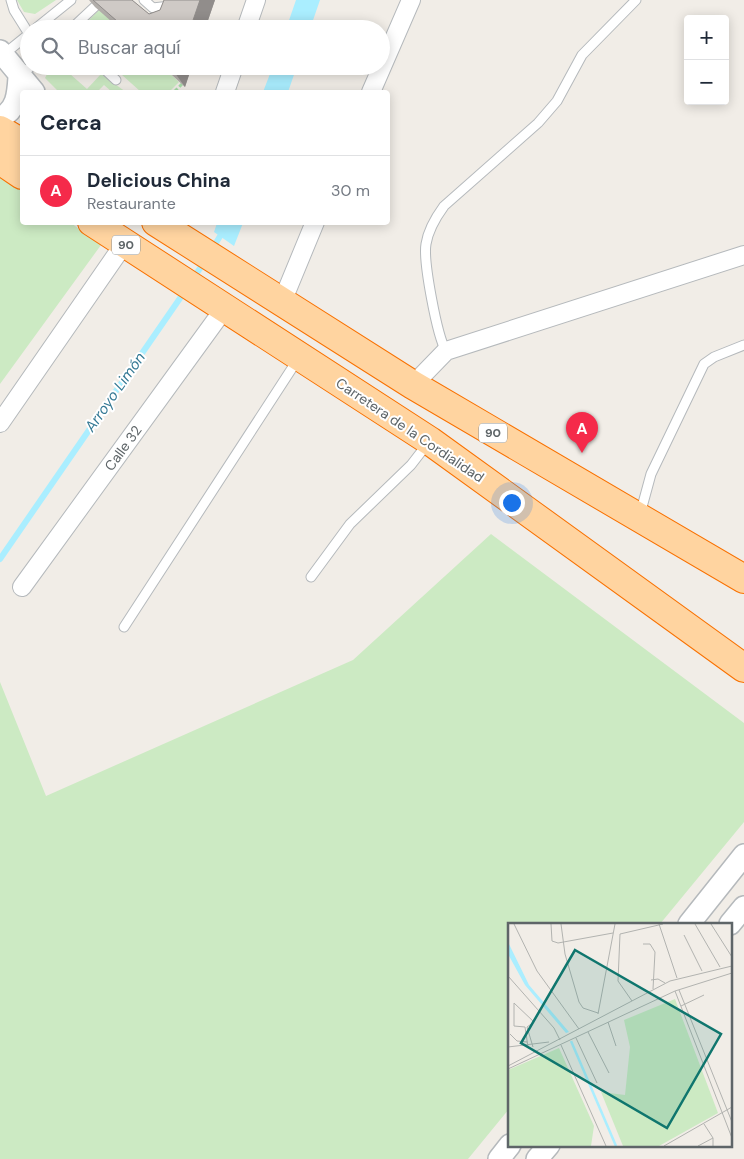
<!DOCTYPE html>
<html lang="es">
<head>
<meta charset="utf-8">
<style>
	body { margin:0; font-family:"DM Sans",sans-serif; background:#f2f2f3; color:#1f2937 }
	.controls { position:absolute; right:15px; top:15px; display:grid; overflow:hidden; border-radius:5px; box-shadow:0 2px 12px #0003 }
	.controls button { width:45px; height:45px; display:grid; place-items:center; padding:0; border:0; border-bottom:1px solid #e0e1e3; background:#fff; color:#1f2937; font:25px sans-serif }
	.you { position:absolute; left:511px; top:502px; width:18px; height:18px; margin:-12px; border:4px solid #fff; border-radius:50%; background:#1a73e8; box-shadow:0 0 0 8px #1a73e833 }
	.badge { display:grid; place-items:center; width:32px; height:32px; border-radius:50%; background:#f52a4a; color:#fff; font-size:16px; font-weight:700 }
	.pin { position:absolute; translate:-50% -41px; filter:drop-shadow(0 1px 2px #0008) }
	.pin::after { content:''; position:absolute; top:26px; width:18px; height:15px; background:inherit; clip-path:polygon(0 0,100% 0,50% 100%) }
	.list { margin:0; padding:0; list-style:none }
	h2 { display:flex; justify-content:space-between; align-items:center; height:65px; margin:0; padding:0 20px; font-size:21px }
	h2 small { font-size:16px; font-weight:400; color:#747a83 }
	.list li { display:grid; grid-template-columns:32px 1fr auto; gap:15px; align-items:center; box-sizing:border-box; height:70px; padding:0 20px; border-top:1px solid #e0e1e3 }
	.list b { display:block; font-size:19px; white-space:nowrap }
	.list p { margin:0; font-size:16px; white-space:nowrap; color:#747a83 }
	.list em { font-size:16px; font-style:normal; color:#747a83 }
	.icon { flex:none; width:28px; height:28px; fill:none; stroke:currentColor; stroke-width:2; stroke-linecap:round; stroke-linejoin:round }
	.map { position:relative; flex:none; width:744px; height:1159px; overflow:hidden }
	.search { position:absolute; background:#fff; box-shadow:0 2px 12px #0003; left:20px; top:20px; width:370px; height:55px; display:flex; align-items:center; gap:12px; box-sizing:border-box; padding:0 18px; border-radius:28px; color:#747a83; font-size:19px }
	.panel { position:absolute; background:#fff; box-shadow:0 2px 12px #0003; left:20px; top:90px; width:370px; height:135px; border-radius:5px }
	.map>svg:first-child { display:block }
</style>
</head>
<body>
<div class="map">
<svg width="744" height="1159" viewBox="0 0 744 1159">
	<rect width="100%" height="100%" fill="#f1ede7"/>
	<!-- green -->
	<path fill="#cceac3" d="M17 0H56L35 14 24 12Z
		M99 10 121 29H80Z
		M51 66H61L87 89 101 74 126 92H112L104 85 97 92H59L45 78Z
		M112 66H162L179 82 169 92H141Z
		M0 169 22 186V222L71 223 101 245 0 384Z
		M491 534 744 723V822L660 924H509V1109L468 1159H0V682L46 796 353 660Z"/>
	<!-- water -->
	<path fill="#aef" d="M296 0H320L310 29H286Z
		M273 66H297L288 92H263Z
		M217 223H243L234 246 214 232Z"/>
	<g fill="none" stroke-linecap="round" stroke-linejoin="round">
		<!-- stream -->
		<path stroke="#aef" stroke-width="6" d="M211 251 222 233
			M192 280 205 261
			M0 559 185 291"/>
		<!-- service casing -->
		<g stroke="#b5b9bc" stroke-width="11">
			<path id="service" d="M144 0 153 8 170 6 173 0
				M35 29 71 0
				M71 29 102 0
				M3 55 29 34 14 10 11 0
				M101 66 116 80
				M20 77 31 66
				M446 351C437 336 423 261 426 244 428 231 436 217 444 206L538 123 557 101 582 55 636 0
				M636 513 642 507 651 474 704 364 714 357 744 345
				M311 577 350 524 411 465 428 443
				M124 627 298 359"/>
		</g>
		<!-- minor casing -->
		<g stroke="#b5b9bc" stroke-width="20">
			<path id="minor" d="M246 29 256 0
				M225 92 234 66
				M371 92 411 0
				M282 302 315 222
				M413 385 446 351 744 255
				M0 423 124 244
				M22 587 224 309"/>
		</g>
		<!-- tertiary casing -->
		<g stroke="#b5b9bc" stroke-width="24">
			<path id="tertiary" d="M0 51 34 92
				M0 118C17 110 18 94 19 77
				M689 924 744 855
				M730 924 744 907
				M499 1159 510 1145
				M537 1159 549 1145"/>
		</g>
		<!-- trunk casing -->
		<g stroke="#f97100" stroke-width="30">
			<path id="trunk" d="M0 130 22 143
				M0 160 22 175
				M92 222 430 441 744 668
				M156 222 413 385 744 579"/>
		</g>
		<!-- path -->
		<path stroke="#a5dda7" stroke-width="3" stroke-dasharray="5 2.5" stroke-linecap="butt" d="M174 92 182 84"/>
		<!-- service -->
		<use href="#service" stroke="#fff" stroke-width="9"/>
		<!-- minor -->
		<use href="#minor" stroke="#fff" stroke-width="18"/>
		<!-- tertiary -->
		<use href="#tertiary" stroke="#fff" stroke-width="21"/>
		<!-- trunk -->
		<use href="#trunk" stroke="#ffd4a0" stroke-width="28"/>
	</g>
	<!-- wall -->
	<path fill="#b2aeaa" d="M89 0H132L149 14 160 10 164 0H215L205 29H120L95 7Z
		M162 66H192L185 87Z"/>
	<!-- shaded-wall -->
	<path fill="#918d8b" d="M200 0H215L205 29H190Z
		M178 66H192L185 87 175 73Z"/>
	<!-- building -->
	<path fill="#cfcac6" stroke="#918d8b" d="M93 0H132L149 14 160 10 164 0H200L190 29H126Z
		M168 66H178L175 73Z"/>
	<g text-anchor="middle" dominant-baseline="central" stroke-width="4" stroke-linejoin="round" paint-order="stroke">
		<!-- shield labels -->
		<g fill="#fff" stroke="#8e9395" stroke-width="1">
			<rect x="112" y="235.5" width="28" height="19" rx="4"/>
			<rect x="479" y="423.5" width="28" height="19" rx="4"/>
		</g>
		<g font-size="12" font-weight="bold" fill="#5e6568">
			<text x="126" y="245">90</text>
			<text x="493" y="433">90</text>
		</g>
		<!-- street labels -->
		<g font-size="14" fill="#5e6568" stroke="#fff">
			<text transform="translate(410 430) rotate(34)">Carretera de la Cordialidad</text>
			<text transform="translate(123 448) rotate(-54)">Calle 32</text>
		</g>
		<!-- water labels -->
		<g font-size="15" font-style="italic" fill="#347994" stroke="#fff">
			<text transform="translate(115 392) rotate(-55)">Arroyo Limón</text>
		</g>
	</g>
	<!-- overview -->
	<g transform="translate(508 923)">
		<rect width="224" height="224" fill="#f1ede7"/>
		<path d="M167 76 210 190 151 223H115L93 169 117 172 122 124 116 97ZM51 125 86 203 83 223H0V147Z" fill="#cceac3"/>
		<path d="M0 19 21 62 61 109 58 110 17 62 0 31Z" fill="#aef"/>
		<path fill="none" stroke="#aef" stroke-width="2.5" d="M63 118 108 223"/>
		<path fill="none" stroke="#b2b3b0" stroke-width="1" d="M6 1 29 48 71 106M43 1 44 18 50 20 105 10M53 1 57 31 71 79 75 85 90 90M151 1 169 55M187 1 212 44M203 1 224 34M176 12 194 48M135 21H142L147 29 145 66M0 53 46 105 52 117M143 57 150 56 157 60M171 67 224 199M167 68 224 215M124 78 110 58 112 11 155 1M173 83 196 72M90 91 107 1M100 99 108 123M80 109 101 150M2 111 9 118 19 119M68 115 89 160M53 122 98 223M0 124 41 119M20 124 17 104 6 103V80L26 99 19 104 25 124M0 143 162 58 224 43M0 146 167 68 224 50M196 201 205 215V223M156 223 224 184M190 223 205 215"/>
		<path fill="#0f766e" fill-opacity="0.15" stroke="#0f766e" stroke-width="2.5" d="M67 27 213 111 159 205 13 120Z"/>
		<rect width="224" height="224" fill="none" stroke="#5e6568" stroke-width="2.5"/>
	</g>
</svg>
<div class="controls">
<button>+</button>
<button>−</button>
</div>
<div class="you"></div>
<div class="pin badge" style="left:582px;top:453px">A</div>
<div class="search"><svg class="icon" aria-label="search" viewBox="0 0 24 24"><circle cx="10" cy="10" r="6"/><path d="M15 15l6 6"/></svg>Buscar aquí</div>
<section class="panel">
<h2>Cerca<small></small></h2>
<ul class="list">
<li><span class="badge">A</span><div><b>Delicious China</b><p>Restaurante</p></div><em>30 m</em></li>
</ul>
</section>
</div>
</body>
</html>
